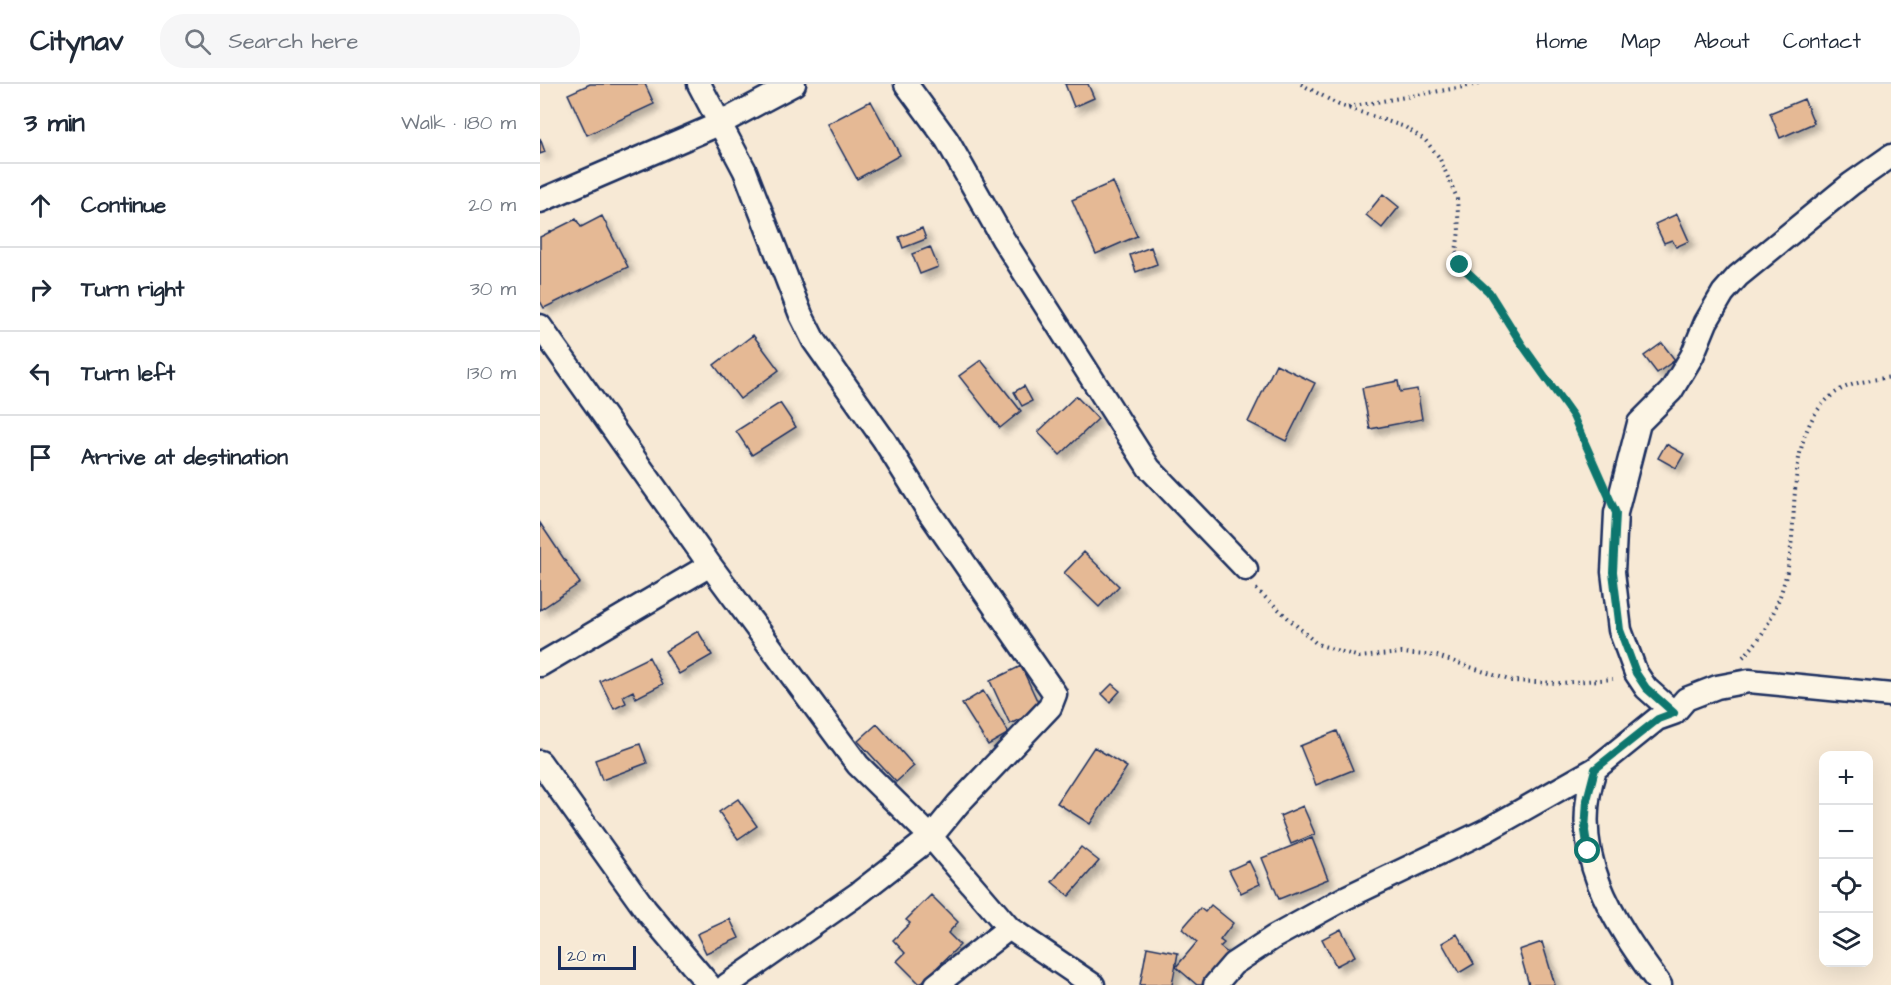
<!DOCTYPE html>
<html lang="en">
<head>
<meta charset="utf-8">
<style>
	body { margin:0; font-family:"Architects Daughter",sans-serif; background:#f6f6f7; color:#1f2937 }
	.controls { position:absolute; right:18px; bottom:18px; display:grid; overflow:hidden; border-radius:12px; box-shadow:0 6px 24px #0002 }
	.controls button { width:54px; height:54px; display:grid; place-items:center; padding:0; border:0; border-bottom:2px solid #e0e1e3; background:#fff; color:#1f2937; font:30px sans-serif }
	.scale { position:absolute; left:18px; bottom:15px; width:78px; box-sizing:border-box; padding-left:6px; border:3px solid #1b2f5e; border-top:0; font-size:16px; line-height:21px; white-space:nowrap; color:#1b2f5e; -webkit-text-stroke:4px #fcf5e5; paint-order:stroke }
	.stop { position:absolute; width:18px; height:18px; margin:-14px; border:4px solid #0f766e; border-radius:50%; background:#fff }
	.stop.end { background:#0f766e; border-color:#fff; box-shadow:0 2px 6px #0008 }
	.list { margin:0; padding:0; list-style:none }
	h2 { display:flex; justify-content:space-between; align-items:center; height:78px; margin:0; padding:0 24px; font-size:26px }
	h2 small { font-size:20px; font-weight:400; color:#747a83 }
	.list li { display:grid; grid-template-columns:39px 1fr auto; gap:18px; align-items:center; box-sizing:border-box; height:84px; padding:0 24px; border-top:2px solid #e0e1e3 }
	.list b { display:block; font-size:22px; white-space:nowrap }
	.list em { font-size:20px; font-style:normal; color:#747a83 }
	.icon { flex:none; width:33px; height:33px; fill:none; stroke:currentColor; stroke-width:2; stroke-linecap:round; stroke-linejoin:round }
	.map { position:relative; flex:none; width:1351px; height:901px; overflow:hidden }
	header { display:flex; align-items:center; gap:36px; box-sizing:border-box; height:84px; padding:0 30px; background:#fff; border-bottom:2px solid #e0e1e3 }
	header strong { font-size:28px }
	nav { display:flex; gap:33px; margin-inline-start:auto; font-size:21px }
	.search { width:420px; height:54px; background:#f6f6f7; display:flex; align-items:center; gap:15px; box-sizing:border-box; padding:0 21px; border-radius:24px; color:#747a83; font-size:22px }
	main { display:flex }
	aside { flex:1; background:#fff }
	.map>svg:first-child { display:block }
</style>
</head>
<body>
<header>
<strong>Citynav</strong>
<div class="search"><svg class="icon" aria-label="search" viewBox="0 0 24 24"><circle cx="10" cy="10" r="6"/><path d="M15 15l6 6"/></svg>Search here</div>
<nav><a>Home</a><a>Map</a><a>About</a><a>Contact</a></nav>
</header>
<main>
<aside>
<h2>3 min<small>Walk · 180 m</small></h2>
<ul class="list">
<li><svg class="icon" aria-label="ahead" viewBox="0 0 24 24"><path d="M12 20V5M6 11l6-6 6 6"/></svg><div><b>Continue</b></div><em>20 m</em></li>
<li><svg class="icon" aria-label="right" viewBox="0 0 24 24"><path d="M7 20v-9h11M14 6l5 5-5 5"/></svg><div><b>Turn right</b></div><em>30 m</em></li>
<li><svg class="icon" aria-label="left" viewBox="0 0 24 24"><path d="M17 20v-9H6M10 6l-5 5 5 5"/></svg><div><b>Turn left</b></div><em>130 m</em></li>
<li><svg class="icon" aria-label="arrive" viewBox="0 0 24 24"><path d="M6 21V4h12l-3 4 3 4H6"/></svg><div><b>Arrive at destination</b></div></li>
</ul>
</aside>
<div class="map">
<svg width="1351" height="901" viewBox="0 0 1351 901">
	<defs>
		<filter id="shadow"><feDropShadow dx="5.5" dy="5.5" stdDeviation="3" flood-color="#0004"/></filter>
	</defs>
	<rect width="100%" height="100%" fill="#f7e9d5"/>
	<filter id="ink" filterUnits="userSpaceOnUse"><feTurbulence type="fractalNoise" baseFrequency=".0167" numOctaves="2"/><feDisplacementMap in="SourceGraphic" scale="12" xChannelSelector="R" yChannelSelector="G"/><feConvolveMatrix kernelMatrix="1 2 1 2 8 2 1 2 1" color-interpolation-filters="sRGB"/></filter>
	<g filter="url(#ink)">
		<!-- building -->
		<path fill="#e5b995" stroke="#1b2f5e" stroke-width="1.5" filter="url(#shadow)" d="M50 0H105L114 20 47 51 28 10Z
			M525 0H548L554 14 534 23Z
			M1264 15 1274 39 1240 54 1230 29Z
			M331 17 360 71 317 95 287 40Z
			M0 54 5 68 0 70Z
			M573 98 597 152 556 170 532 116Z
			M843 110 859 123 842 144 826 131Z
			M1137 130 1149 157 1136 163 1132 156 1124 159 1115 140Z
			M62 132 88 183 4 224 0 217V153L36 135 41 143Z
			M382 144 386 155 363 164 359 153Z
			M390 163 398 183 380 190 372 170Z
			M611 163 617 180 596 188 590 171Z
			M213 251 239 286 200 315 174 281Z
			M1122 259 1135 276 1117 289 1104 272Z
			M441 276 481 327 460 344 419 292Z
			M736 280 775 299 746 357 708 338Z
			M858 297 860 308 877 305 882 335 830 345 822 304Z
			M484 302 492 317 482 322 474 308Z
			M536 312 558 335 520 371 498 348Z
			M240 319 256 343 212 371 196 347Z
			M1126 360 1144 370 1136 384 1118 374Z
			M0 439 40 499 0 526Z
			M544 468 579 502 559 523 524 489Z
			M158 547 172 571 139 590 125 567Z
			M109 573 123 600 96 614 93 607 83 612 86 619 74 625 60 597Z
			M481 582 501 625 470 640 450 597Z
			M572 600 580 607 570 618 562 610Z
			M443 607 469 649 448 661 422 620Z
			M337 640 374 682 356 698 318 657Z
			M797 647 813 686 776 701 760 662Z
			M100 660 107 679 62 696 55 676Z
			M554 663 587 683 550 740 517 719Z
			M198 715 217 742 198 755 179 728Z
			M763 722 775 750 751 760 740 732Z
			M772 754 788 795 739 815 722 774Z
			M541 763 559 777 529 812 512 798Z
			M709 777 720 800 701 809 689 786Z
			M391 811 418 838 408 849 420 861 380 900 357 877 365 869 353 856 370 839 366 836Z
			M671 821 693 839 680 856 684 859 680 863 689 870 663 901H657L636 883 657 858 642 845 660 824 665 828Z
			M190 835 199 854 166 869 157 850Z
			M801 845 815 872 796 882 782 855Z
			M917 850 934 880 919 889 902 859Z
			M1002 858 1015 901H989L979 866Z
			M607 863 638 869 632 901H600Z"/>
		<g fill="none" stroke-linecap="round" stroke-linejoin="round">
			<!-- minor casing -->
			<g stroke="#1b2f5e" stroke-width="27">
				<path id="minor" d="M159 0 205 87 261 231 274 257 344 356 389 428 515 610 510 623 418 720 391 753 319 809 187 901
					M366 0 407 56 463 155 609 384 706 485
					M0 117 179 40 254 0
					M0 242 170 481 318 681 391 753 469 844 553 901
					M0 581 170 481
					M1134 629 1106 604 1096 589 1080 546 1073 488 1076 429 1099 339 1131 307 1152 272 1166 238 1183 209 1198 192 1311 100 1351 72
					M0 678 105 825 169 901
					M1055 685C1027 769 1072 835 1120 901
					M396 901 469 844
					M675 901 693 880 734 853 805 814 947 746 1055 685 1117 635 1134 629 1146 615 1177 603 1209 597 1351 611"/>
			</g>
			<!-- path -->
			<path stroke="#1b2f5e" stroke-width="4" stroke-dasharray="1.5 4.5" stroke-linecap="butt" d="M761 0 799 21 865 43 885 56 899 73 917 114 919 147 916 168 920 181 949 208 981 259 1033 332 1060 393
				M808 23 940 0
				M716 505 777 560 819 573 861 569 897 572 972 597 1020 599 1073 595
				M1203 573C1231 547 1247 501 1251 463 1257 414 1249 342 1295 309 1311 298 1332 296 1351 293"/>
			<!-- minor -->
			<use href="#minor" stroke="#fcf5e5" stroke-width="22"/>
		</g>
	</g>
	<g fill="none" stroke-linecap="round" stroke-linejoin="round" filter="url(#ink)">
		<!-- route -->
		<path stroke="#0f766e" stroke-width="8" d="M920 181 949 208 981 259 1033 332 1076 429 1073 488 1080 546 1096 589 1106 604 1134 629 1118 635 1055 685 1047 716 1045 747 1048 767"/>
	</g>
</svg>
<div class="controls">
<button>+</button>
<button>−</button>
<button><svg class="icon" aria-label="locate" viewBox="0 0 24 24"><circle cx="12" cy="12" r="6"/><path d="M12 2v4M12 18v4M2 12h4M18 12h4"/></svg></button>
<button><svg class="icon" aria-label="layers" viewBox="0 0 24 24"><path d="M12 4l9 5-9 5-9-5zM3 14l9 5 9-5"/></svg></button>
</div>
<div class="scale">20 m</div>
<div class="stop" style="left:1048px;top:767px"></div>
<div class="stop end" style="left:920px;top:181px"></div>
</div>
</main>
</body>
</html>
